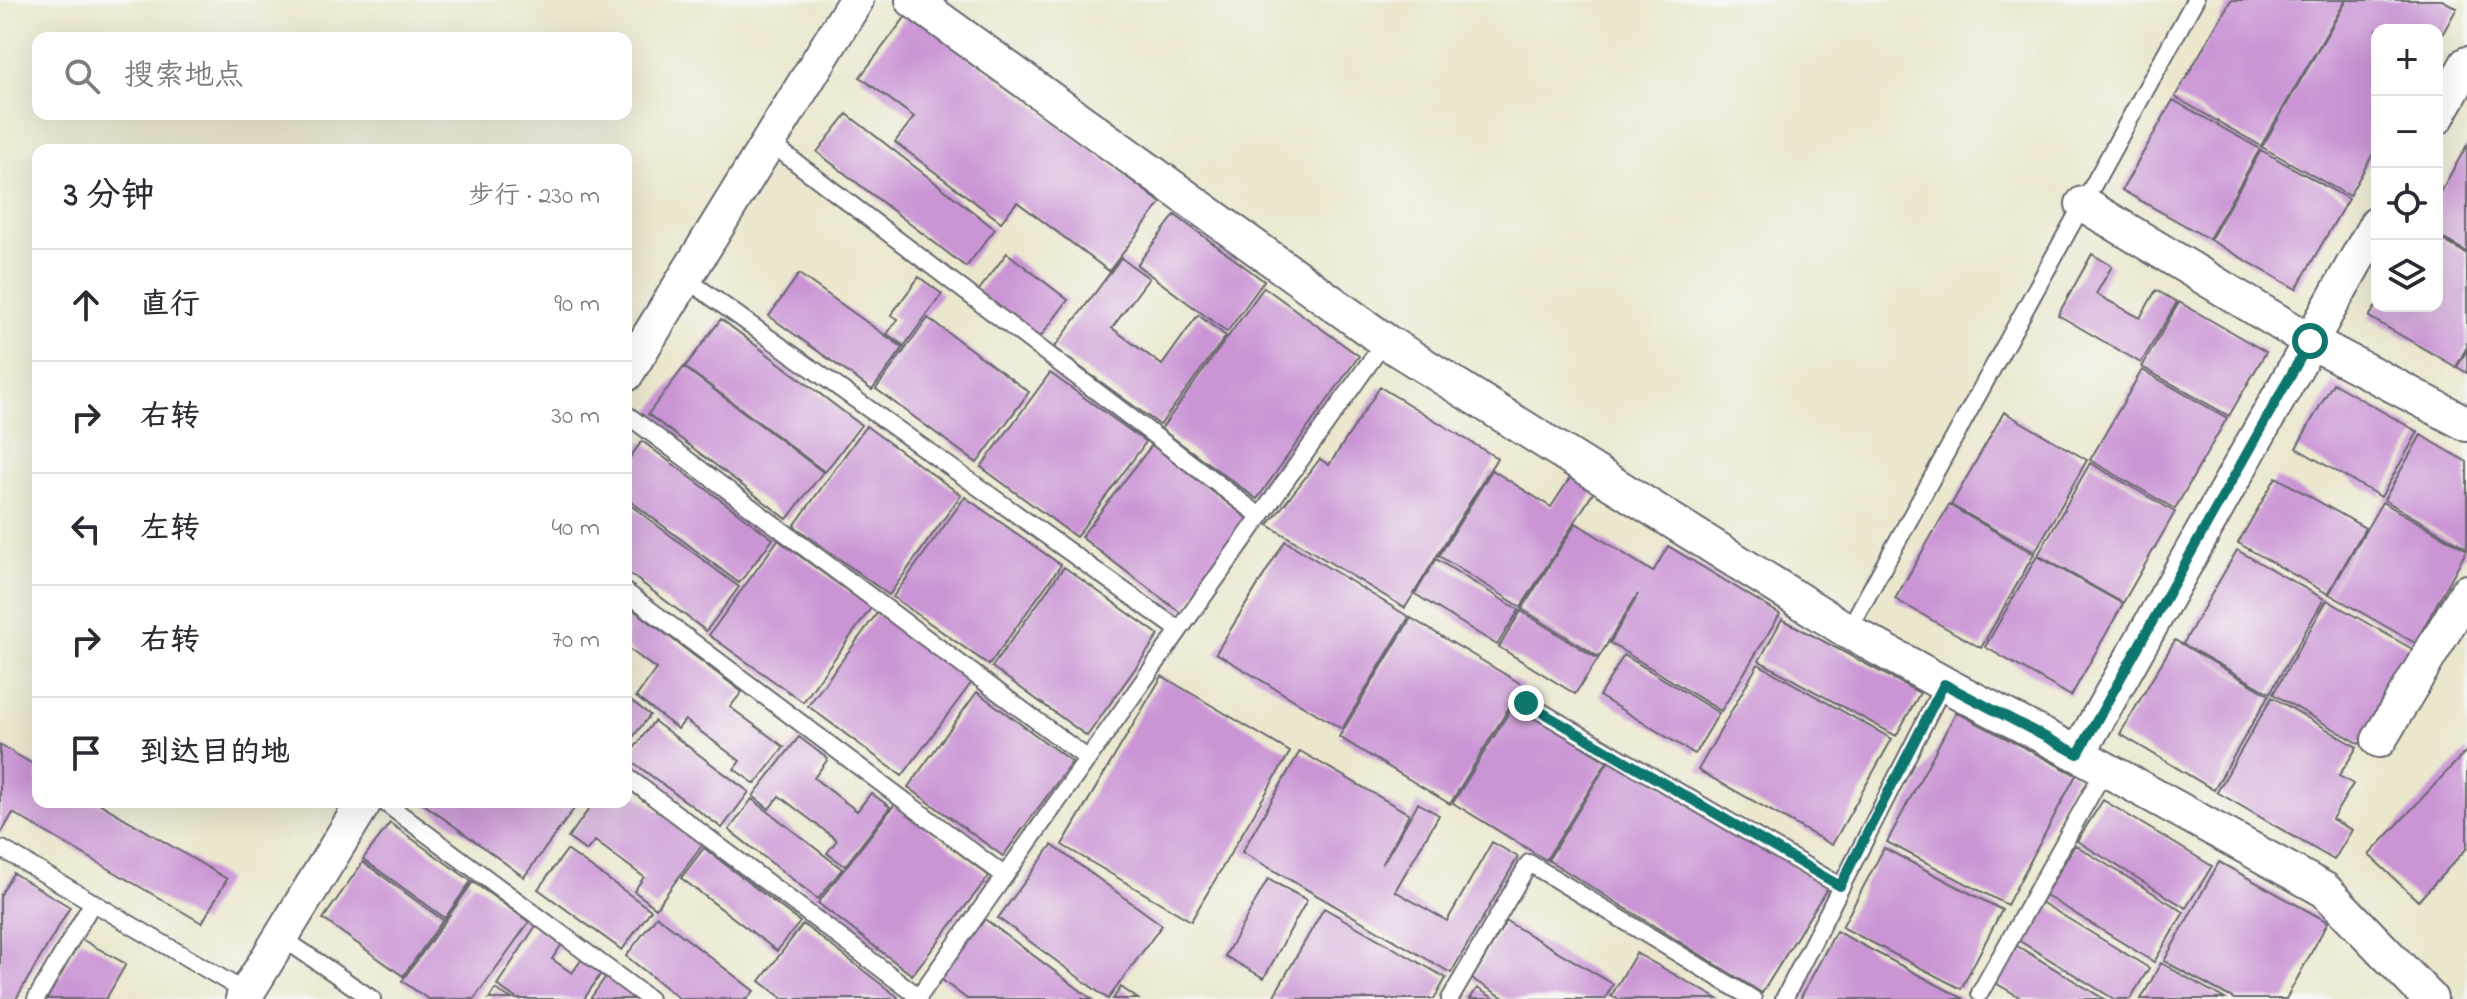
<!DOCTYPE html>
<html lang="zh">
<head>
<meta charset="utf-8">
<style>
	body { margin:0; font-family:"Indie Flower","LXGW WenKai TC",sans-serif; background:#f2f2f3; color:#2b2b33 }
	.controls { position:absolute; right:24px; top:24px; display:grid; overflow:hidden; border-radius:16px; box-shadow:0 8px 32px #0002 }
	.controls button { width:72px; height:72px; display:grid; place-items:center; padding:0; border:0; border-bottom:2px solid #e1e1e2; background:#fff; color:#2b2b33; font:40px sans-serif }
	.stop { position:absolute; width:24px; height:24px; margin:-18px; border:6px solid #0f766e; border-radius:50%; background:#fff }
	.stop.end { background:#0f766e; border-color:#fff; box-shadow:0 2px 8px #0008 }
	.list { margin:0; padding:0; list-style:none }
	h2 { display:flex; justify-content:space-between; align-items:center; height:104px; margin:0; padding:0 32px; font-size:34px }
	h2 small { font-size:26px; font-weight:400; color:#7c7c81 }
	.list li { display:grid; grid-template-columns:52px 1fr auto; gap:24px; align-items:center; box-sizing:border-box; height:112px; padding:0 32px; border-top:2px solid #e1e1e2 }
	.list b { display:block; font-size:30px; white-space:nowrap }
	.list em { font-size:26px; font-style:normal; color:#7c7c81 }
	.icon { flex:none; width:44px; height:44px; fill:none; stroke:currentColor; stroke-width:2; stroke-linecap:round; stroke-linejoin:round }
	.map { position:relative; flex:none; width:2467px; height:999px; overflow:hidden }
	.search { position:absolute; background:#fff; box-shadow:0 8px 32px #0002; left:32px; top:32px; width:600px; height:88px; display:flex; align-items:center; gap:20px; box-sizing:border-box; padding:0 28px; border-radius:16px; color:#7c7c81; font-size:30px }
	.panel { position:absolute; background:#fff; box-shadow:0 8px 32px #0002; left:32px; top:144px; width:600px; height:664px; border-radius:16px }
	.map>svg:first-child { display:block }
</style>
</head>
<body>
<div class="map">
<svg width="2467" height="999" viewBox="0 0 2467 999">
	<rect width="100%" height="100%" fill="#f6f6f2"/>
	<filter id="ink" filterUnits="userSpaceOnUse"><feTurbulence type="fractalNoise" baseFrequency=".0125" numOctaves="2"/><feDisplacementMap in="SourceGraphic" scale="16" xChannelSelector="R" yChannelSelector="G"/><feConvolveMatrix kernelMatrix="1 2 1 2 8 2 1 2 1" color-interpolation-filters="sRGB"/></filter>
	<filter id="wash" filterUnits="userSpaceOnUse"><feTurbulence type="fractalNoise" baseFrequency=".006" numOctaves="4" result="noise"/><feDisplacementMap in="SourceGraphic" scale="32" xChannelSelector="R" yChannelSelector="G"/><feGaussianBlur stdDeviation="1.8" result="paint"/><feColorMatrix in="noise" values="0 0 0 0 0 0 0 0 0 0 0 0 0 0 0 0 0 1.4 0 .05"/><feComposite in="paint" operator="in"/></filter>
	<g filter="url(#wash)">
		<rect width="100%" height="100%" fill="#ebe7cd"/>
		<g id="blocks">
			<!-- building -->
			<path fill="#ca94d5" d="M2231 0H2346L2261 146 2175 97Z
				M2347 0H2442L2457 8 2437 44V30H2377V147L2349 196 2262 147Z
				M910 11 1161 203 1109 271 1017 202 1001 222 895 142 914 117 860 77Z
				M2173 100 2260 149 2209 239 2122 190Z
				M847 114 995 229 966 267 817 152Z
				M2467 145V252L2437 235V198Z
				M2261 150 2348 199 2296 289 2210 240Z
				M1175 215 1264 281 1227 332 1137 265Z
				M2437 237 2467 254V347L2456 367 2369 317 2376 306H2437Z
				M1007 253 1068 300 1038 340 976 294Z
				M2092 254 2112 266 2096 294 2140 318 2156 290 2177 302 2141 363 2058 315Z
				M1121 258 1149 278 1112 328 1162 365 1198 315 1226 336 1160 425 1054 348Z
				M799 274 903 348 872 390 769 316Z
				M919 277 942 294 904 346 887 334 898 319 891 315Z
				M1264 287 1359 356 1257 499 1161 429Z
				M2179 302 2266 352 2229 416 2142 367Z
				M928 318 1029 392 977 463 876 389Z
				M721 319 861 425 825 472 685 367Z
				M2467 350V373L2457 367Z
				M684 367 823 472 787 519 648 414Z
				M2142 370 2227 418 2175 509 2090 460Z
				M1050 373 1146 442 1076 537 981 467Z
				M2333 383 2418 432 2381 497 2296 448Z
				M1380 387 1497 458 1405 608 1268 525 1320 459 1329 465Z
				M2004 412 2087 460 2035 552 1951 505Z
				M866 426 961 495 889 595 794 526Z
				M2421 435 2467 462V548L2384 500Z
				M642 441 773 539 739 583 626 498V463Z
				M1152 445 1251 521 1181 613 1081 537Z
				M2090 463 2175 512 2123 603 2038 555Z
				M1492 470 1551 507 1572 475 1595 490 1521 607 1439 556Z
				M2276 477 2365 528 2328 594 2238 543Z
				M965 497 1061 565 989 665 893 597Z
				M626 502 739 587 706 631 626 571Z
				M2382 502 2467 550 2415 643 2329 594Z
				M1949 505 2034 554 1981 648 1895 599Z
				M1576 523 1653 572 1668 546 1780 614 1721 711 1610 643 1638 594 1599 657 1522 609Z
				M778 540 871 608 803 702 709 635Z
				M1285 541 1409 617 1342 729 1216 653Z
				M2237 550 2324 599 2270 693 2183 644Z
				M2037 556 2123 604 2071 696 1985 647Z
				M1436 559 1519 610 1497 645 1415 594Z
				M1064 567 1159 635 1087 736 992 667Z
				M2327 600 2414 650 2360 744 2273 694Z
				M626 604 742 692 730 707 784 747 755 784 734 769 740 761 685 720 678 729 636 697 656 669 626 647Z
				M1521 611 1598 659 1575 694 1499 647Z
				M878 612 972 682 902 776 808 706Z
				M1411 618 1523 685 1450 804 1339 737Z
				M1782 619 1920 693 1896 736 1759 661Z
				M2175 640 2269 695 2214 790 2120 734Z
				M1624 655 1719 713 1695 754 1599 696Z
				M1758 664 1892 739 1832 845 1698 770Z
				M1162 676 1290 752 1191 921 1062 845Z
				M977 692 1072 762 1003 856 908 787Z
				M626 697 650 715 626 746Z
				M2272 697 2357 747 2339 776 2353 784 2332 819 2352 830 2334 860 2217 792Z
				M1514 704 1607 762 1546 860 1453 803Z
				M1956 712 2076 775 2007 905 1887 842Z
				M654 721 749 792 722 828 627 758Z
				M799 737 828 759 814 778 857 811 871 793 890 807 845 866 827 853 837 840 779 796 769 809 753 796Z
				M0 745 38 767V802H97L227 879 202 923 13 813 0 835Z
				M2467 750V848L2418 901 2369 855Z
				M1300 751 1409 814 1382 865 1418 803 1439 815 1395 891 1447 921 1492 842 1518 857 1451 973 1242 852Z
				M1613 754 1828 887 1762 993 1548 860Z
				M626 787 703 844 656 908 634 891 644 877 595 841 586 851 568 838 594 802H626Z
				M752 799 842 869 818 899 729 830Z
				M2103 800 2212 866 2186 908 2077 841Z
				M421 802H579L524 877Z
				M895 804 989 876 912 975 818 903Z
				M390 823 471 881 445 918 363 859Z
				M1052 845 1162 925 1108 999 998 918Z
				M2075 845 2184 912 2154 962 2045 895Z
				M704 848 800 922 777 951 681 878Z
				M1884 848 2002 910 1961 989 1842 927Z
				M567 850 651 910 622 950 538 889Z
				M363 862 443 920 403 976 323 919Z
				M2219 862 2328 922 2286 999H2234L2164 961Z
				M13 873 70 907 16 999H0V896Z
				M1268 879 1307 900 1264 978 1225 956Z
				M473 882 529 922 474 999H428L402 981Z
				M2041 902 2149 968 2130 999H2114L2018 940Z
				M1324 908 1446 978 1434 999H1272Z
				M657 916 754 991 747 999H680L626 956Z
				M982 917 1092 999H967L938 977Z
				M1506 921 1613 984 1605 999H1506L1472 979Z
				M537 924 564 941 552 959 572 973 584 956 604 969 584 999H517L497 985Z
				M803 924 898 997 896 999H783L760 981Z
				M1836 931 1964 999H1800Z
				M81 939 126 964 106 999H47Z
				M2014 944 2104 999H2023L1992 981Z
				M1636 953 1718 999H1617L1611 996Z
				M2161 963 2225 999H2141Z
				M607 975 640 999H590Z
				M1121 987 1138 999H1113Z
				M1477 988 1495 999H1470Z
				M495 989 512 999H489Z"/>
		</g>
	</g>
	<g filter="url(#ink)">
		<use href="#blocks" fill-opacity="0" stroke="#68676e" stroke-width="2"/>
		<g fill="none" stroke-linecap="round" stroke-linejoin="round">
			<!-- lane casing -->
			<g stroke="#68676e" stroke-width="20">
				<path id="lane" d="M769 142 1260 516
					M685 278 1179 630
					M626 414 1088 759
					M626 592 1005 876
					M1848 631 2195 0
					M1526 703 1840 886
					M626 776 919 997
					M384 802 649 999
					M0 852 2 849 247 993
					M281 937 372 999
					M1980 993 2105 769
					M36 999 93 902
					M917 999 1385 341
					M1450 999 1529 863 1753 999
					M1784 999 1944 684"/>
			</g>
			<!-- street casing -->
			<g stroke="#68676e" stroke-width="38">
				<path id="street" d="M913 0 1385 341 1848 631 1944 684 2078 754 2325 890 2430 999
					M2437 117 2467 64
					M2083 204 2310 341 2467 424
					M626 374 856 0
					M2379 740 2467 592
					M2078 754 2377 223
					M243 999 364 802"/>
			</g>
			<!-- lane -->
			<use href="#lane" stroke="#fff" stroke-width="16"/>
			<!-- street -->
			<use href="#street" stroke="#fff" stroke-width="34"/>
		</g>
	</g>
	<g fill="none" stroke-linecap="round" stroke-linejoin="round" filter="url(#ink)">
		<!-- route -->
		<path stroke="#0f766e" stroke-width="10" d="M1526 703 1840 886 1944 684 2078 754 2310 341"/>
	</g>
</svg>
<div class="controls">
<button>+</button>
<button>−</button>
<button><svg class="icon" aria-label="locate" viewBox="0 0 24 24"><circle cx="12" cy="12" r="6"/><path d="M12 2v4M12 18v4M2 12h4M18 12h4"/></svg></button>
<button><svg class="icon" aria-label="layers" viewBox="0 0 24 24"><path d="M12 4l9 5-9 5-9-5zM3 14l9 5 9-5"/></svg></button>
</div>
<div class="stop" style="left:2310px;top:341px"></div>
<div class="stop end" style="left:1526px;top:703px"></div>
<div class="search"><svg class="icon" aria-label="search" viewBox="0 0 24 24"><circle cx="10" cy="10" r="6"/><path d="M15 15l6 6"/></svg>搜索地点</div>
<section class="panel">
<h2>3 分钟<small>步行 · 230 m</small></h2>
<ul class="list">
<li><svg class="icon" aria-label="ahead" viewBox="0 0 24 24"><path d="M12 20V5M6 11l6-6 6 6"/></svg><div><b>直行</b></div><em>90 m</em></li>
<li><svg class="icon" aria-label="right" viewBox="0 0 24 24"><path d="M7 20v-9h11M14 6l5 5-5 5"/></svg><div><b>右转</b></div><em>30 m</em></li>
<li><svg class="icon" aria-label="left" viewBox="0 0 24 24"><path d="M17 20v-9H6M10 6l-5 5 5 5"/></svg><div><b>左转</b></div><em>40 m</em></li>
<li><svg class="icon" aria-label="right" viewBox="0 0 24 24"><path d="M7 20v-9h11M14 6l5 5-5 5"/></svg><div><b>右转</b></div><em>70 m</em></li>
<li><svg class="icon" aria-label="arrive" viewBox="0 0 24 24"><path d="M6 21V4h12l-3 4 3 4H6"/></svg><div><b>到达目的地</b></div></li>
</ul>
</section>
</div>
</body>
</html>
